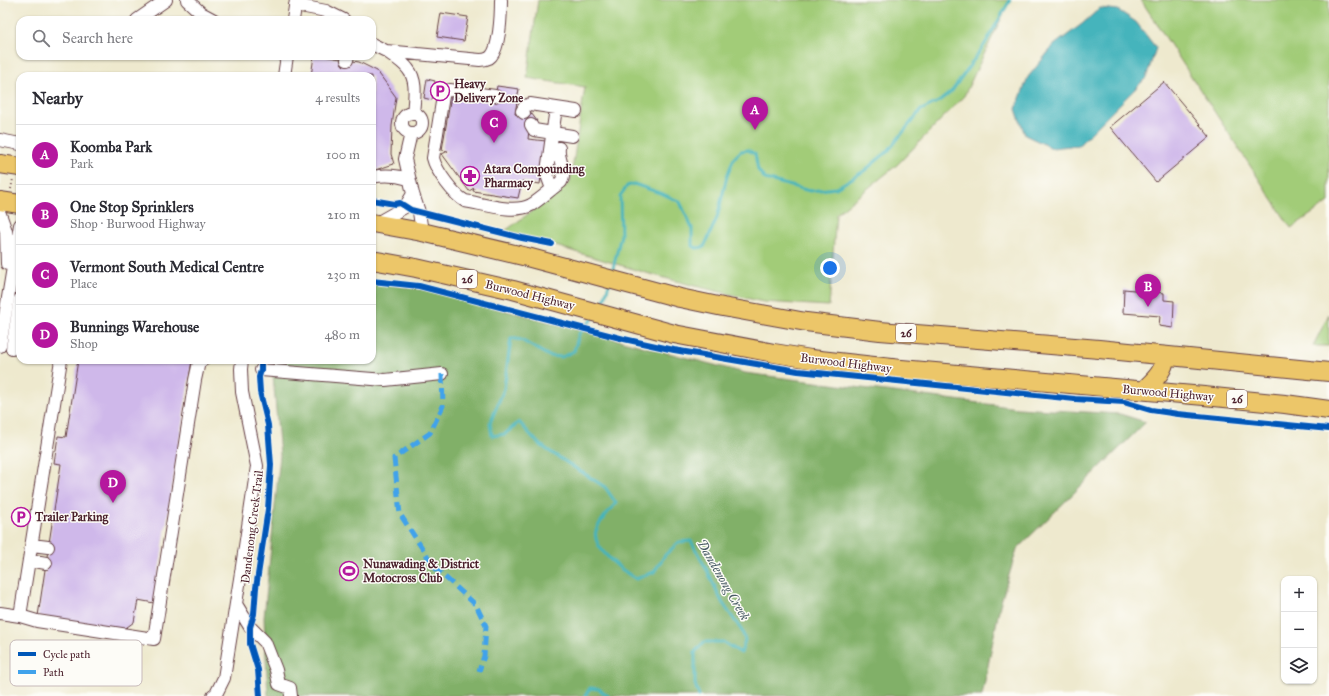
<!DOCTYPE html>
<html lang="en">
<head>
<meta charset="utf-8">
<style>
	body { margin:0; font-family:"IM FELL Great Primer",serif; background:#f2f2f3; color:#2b2b33 }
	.controls { position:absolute; right:12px; bottom:12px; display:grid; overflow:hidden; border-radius:8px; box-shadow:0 1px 3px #0004 }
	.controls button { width:36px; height:36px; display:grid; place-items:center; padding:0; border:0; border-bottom:1px solid #e1e1e2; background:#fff; color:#2b2b33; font:20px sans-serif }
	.you { position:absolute; left:830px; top:268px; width:14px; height:14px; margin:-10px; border:3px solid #fff; border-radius:50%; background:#1a73e8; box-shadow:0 0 0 6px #1a73e833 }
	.badge { display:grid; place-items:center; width:26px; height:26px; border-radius:50%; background:#b5179e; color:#fff; font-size:13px; font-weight:700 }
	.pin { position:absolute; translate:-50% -33px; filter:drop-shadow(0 1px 2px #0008) }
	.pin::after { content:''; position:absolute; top:21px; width:14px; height:12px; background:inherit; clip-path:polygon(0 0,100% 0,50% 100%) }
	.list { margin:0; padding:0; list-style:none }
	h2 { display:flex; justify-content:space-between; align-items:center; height:52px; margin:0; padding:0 16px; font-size:17px }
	h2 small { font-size:13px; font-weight:400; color:#7c7c81 }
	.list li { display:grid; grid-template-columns:26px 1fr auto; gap:12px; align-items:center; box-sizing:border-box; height:60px; padding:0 16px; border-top:1px solid #e1e1e2 }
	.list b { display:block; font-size:15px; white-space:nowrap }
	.list p { margin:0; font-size:13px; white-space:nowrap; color:#7c7c81 }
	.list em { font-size:13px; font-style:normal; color:#7c7c81 }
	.icon { flex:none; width:22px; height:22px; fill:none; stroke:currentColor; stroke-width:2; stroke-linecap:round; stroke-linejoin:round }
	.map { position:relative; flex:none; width:1329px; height:696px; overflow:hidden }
	.search { position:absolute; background:#fff; box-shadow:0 1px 3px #0004; left:16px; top:16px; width:360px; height:44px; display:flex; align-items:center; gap:10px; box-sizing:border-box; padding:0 14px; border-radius:12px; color:#7c7c81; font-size:15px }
	.panel { position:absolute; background:#fff; box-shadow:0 1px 3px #0004; left:16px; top:72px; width:360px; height:292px; border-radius:12px }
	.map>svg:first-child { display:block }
</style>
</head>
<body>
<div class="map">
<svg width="1329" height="696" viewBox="0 0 1329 696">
	<rect width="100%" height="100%" fill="#fdfcf7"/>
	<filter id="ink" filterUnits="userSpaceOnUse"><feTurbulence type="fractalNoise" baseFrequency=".025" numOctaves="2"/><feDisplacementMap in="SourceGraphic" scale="8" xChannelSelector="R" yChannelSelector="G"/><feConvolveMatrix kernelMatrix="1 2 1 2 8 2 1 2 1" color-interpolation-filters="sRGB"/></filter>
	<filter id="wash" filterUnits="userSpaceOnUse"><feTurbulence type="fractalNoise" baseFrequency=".012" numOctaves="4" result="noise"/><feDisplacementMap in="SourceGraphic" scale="16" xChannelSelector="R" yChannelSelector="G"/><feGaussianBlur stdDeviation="0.9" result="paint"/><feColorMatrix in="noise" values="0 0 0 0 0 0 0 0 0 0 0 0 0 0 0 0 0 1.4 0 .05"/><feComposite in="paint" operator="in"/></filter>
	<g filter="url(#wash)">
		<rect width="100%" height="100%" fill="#eee9ce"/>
		<!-- green -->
		<path fill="#a2cc78" stroke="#767652" d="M538 0H1010L964 96 897 165 836 214 829 306 763 302 695 286 650 274 505 231 570 183 585 87 527 78Z
			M1141 0H1329V202L1291 228Z
			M1329 314V346H1313Z"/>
		<!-- forest -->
		<path fill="#81b068" stroke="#66684a" d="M372 282 427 290 745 373 1018 408 1120 414 1146 422 1017 549 1000 605 982 696H268L264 618 280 455 273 376 275 360H372Z"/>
		<!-- water -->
		<path fill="#44b4bc" stroke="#476a74" d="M1100 8 1118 10 1136 22 1156 48 1146 78 1079 145 1052 148 1025 135 1016 109 1028 77 1054 45 1082 24Z"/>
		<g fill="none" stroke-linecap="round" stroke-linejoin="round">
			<!-- stream -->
			<path stroke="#44b4bc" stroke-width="3" d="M612 273 621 235 620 196 627 186 634 184 663 194 680 202 692 228V246L697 248 704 247 717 218 727 176 734 158 741 151 748 150 755 154 758 170 765 179 810 191 836 188 864 171 888 151 921 110 940 101 952 91 985 44 1010 0
				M602 307 609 284
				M593 318 579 334 574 351 562 357 549 356 521 340 511 338 504 389 490 423 492 436 505 434 519 422 539 444 552 453 605 487 616 503C610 510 598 523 596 531 591 548 623 571 636 579L654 572 665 555 679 542 691 541 708 572 722 602 742 631 745 640 741 653 723 642H704L695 652V684L699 696
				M585 696 590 688 599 689 608 696"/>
		</g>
		<g id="blocks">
			<!-- building -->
			<path fill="#cfb8ea" d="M441 13 468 17 464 41 437 37Z
				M314 56H323L359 62 377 71 396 97 392 126 391 154 394 164 372 171V76H311Z
				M427 79 435 81 432 100 424 98Z
				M1164 82 1210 137 1156 182 1110 127Z
				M497 86 519 89 515 114 518 115 529 110 537 121 528 128 529 130 528 139 546 141 540 184 522 181 518 198 473 191 474 188 469 191 442 154 448 151 442 150 451 96 494 102Z
				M1124 289 1164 293V300L1174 301 1173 328 1159 326 1160 316 1123 313Z
				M78 360H192L154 603 138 600 134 622 123 630 38 616 61 464 54 463 58 436 66 437Z"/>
		</g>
	</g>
	<g filter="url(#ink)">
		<use href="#blocks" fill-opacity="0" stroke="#633d43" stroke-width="1"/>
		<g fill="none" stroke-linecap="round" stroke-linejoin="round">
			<!-- minor casing -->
			<g stroke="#633d43" stroke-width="14">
				<path id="minor" d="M187 0 201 13 214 20
					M295 5 326 11 344 20
					M137 20 166 0
					M293 20 296 0
					M372 44 386 51 480 60C482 60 487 59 489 58 500 51 501 13 501 0
					M386 51C393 56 403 62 408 69 418 81 414 99 413 114
					M347 60 348 56
					M284 76 287 56
					M495 96 450 90 445 91 443 96 433 158C436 171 454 195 465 201 484 204 514 214 531 205 541 199 551 189 561 182 568 170 557 160 559 148
					M524 113 522 111 525 106 530 104 576 111
					M402 123a10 10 0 1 1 20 0a10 10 0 1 1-20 0Z
					M531 125 534 130 572 136
					M411 133 405 159 413 194 419 212 422 232
					M0 140 20 144
					M372 177C385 174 396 175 409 179
					M552 189 548 178 547 171 556 108
					M0 214 6 231 7 264
					M375 224 405 207 413 194
					M0 346 20 225
					M12 349 20 299
					M261 370 385 380 442 374
					M32 545 48 547
					M29 560 46 563
					M236 604 250 627 265 642 276 670 279 684 290 688 291 696
					M0 613 20 616 37 621 154 639 195 380 199 362 203 360
					M20 616 61 360
					M213 696 216 694 224 678 243 560 257 466 242 392 241 369 242 360"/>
			</g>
			<!-- highway casing -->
			<g stroke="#633d43" stroke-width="20">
				<path id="highway" d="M0 164 20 167
					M0 201 20 204
					M372 223 422 232 527 257 680 298 723 307 806 322 880 331 1099 349 1329 372
					M372 260 416 268 513 290 674 334 774 353 811 359 901 369 1204 396 1285 404 1329 410
					M1144 390C1155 379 1163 373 1166 356"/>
			</g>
			<!-- path -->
			<path stroke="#633d43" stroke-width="2" stroke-dasharray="1 3" stroke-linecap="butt" d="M11 189 13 179"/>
			<!-- minor -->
			<use href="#minor" stroke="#fff" stroke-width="12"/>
			<!-- highway -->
			<use href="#highway" stroke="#ecc669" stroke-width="18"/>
			<!-- quiet -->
			<path stroke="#40a2eb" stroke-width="5" stroke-dasharray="10 5" stroke-linecap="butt" d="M442 374 443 406 430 433 394 458 400 514 435 568 476 605 486 626 484 656 479 671"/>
			<!-- cycleway casing -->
			<g stroke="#fdfcf7" stroke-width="8">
				<path id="cycleway" d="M372 200 395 204 400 203 411 210 522 238 552 244
					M372 281 419 286 624 339 674 350 798 371 1075 399 1124 402 1151 410 1178 414 1329 429
					M260 696 258 670 250 644V627L254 614 256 588 268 509 271 465 268 425 260 392 259 377 261 370V360"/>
			</g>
			<!-- cycleway -->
			<use href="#cycleway" stroke="#0057b8" stroke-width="6"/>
		</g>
	</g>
	<!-- icons -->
	<defs>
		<g id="parking-ring" transform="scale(1)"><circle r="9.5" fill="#fdfcf7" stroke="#b5179e" stroke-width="1.5"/><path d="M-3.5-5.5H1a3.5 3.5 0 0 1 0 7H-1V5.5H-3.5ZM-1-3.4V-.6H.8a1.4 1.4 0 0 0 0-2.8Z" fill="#b5179e"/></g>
		<g id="pharmacy-ring" transform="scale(1)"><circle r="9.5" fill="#fdfcf7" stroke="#b5179e" stroke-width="1.5"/><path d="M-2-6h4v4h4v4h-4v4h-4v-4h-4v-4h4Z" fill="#b5179e"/></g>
		<g id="stadium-ring" transform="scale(1)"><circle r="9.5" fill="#fdfcf7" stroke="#b5179e" stroke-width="1.5"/><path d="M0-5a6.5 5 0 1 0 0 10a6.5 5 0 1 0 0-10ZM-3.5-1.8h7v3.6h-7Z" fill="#b5179e"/></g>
	</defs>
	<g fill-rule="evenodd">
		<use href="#parking-ring" x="440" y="91"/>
		<use href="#pharmacy-ring" x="470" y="176"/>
		<use href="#parking-ring" x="21" y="517"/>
		<use href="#stadium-ring" x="349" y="571"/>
	</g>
	<g text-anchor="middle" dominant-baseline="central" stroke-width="3" stroke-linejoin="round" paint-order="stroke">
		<!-- shield labels -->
		<g fill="#fdfcf7" stroke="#806168" stroke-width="1">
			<rect x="457" y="270" width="20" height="18" rx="3"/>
			<rect x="896" y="324" width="20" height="18" rx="3"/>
			<rect x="1227" y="390" width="20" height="18" rx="3"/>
		</g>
		<g font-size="11" font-weight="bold" fill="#4a1f2b">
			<text x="467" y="279">26</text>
			<text x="906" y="333">26</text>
			<text x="1237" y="399">26</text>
		</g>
		<!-- poi labels -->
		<g font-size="12" font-weight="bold" fill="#4a1f2b" stroke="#fdfcf7" text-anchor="start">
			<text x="454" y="84">Heavy<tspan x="454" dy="14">Delivery Zone</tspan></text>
			<text x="484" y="169">Atara Compounding<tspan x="484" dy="14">Pharmacy</tspan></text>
			<text x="35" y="517">Trailer Parking</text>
			<text x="363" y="564">Nunawading &amp; District<tspan x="363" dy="14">Motocross Club</tspan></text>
		</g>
		<!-- street labels -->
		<g font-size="12" fill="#4a1f2b" stroke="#fdfcf7">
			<text transform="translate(530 295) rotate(14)">Burwood Highway</text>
			<text transform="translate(846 363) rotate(7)">Burwood Highway</text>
			<text transform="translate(1168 393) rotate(5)">Burwood Highway</text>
			<text transform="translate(252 527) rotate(-83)">Dandenong Creek Trail</text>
		</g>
		<!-- water labels -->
		<g font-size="13" font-style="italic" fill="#485b65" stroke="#fdfcf7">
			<text transform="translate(723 580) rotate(60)">Dandenong Creek</text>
		</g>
	</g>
	<!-- legend -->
	<rect x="10" y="640" width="132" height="46" rx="6" fill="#fdfcf7" stroke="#c7baba" stroke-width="1"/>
	<rect x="18" y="652" width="18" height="4" fill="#0057b8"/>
	<rect x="18" y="670" width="18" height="4" fill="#40a2eb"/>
	<g font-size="11" fill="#4a1f2b">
		<text x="43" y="658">Cycle path</text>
		<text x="43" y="676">Path</text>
	</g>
</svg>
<div class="controls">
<button>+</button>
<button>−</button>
<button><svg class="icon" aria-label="layers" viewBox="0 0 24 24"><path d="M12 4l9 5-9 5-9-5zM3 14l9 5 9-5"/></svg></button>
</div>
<div class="you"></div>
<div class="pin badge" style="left:755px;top:130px">A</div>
<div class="pin badge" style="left:1148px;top:307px">B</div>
<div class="pin badge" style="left:494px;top:143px">C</div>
<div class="pin badge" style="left:113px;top:503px">D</div>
<div class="search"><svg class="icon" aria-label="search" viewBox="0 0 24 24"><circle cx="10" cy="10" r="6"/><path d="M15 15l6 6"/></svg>Search here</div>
<section class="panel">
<h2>Nearby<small>4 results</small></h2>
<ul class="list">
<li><span class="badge">A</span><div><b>Koomba Park</b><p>Park</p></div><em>100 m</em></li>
<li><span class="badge">B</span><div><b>One Stop Sprinklers</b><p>Shop · Burwood Highway</p></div><em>210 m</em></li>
<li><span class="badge">C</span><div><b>Vermont South Medical Centre</b><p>Place</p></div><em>230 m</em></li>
<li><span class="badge">D</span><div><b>Bunnings Warehouse</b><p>Shop</p></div><em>480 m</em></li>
</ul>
</section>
</div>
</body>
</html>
